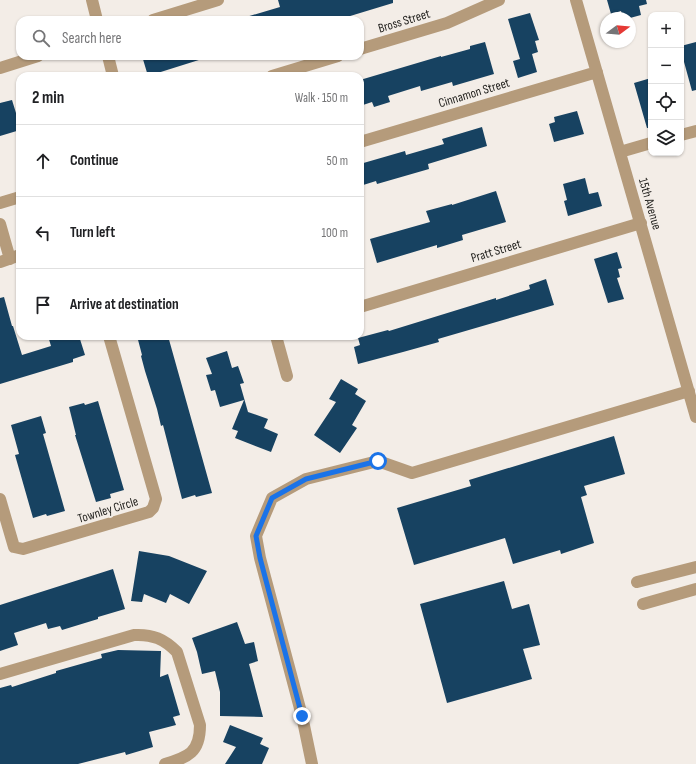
<!DOCTYPE html>
<html lang="en">
<head>
<meta charset="utf-8">
<style>
	body { margin:0; font-family:"Sofia Sans Condensed",sans-serif; background:#f2f2f2; color:#202124 }
	.controls { position:absolute; right:12px; top:12px; display:grid; overflow:hidden; border-radius:8px; box-shadow:0 1px 3px #0004 }
	.controls button { width:36px; height:36px; display:grid; place-items:center; padding:0; border:0; border-bottom:1px solid #e0e0e0; background:#fff; color:#202124; font:20px sans-serif }
	.compass { position:absolute; left:600px; top:12px; width:36px; height:36px; border-radius:50%; background:#fff; box-shadow:0 1px 3px #0004; rotate:74deg }
	.stop { position:absolute; width:12px; height:12px; margin:-9px; border:3px solid #1a73e8; border-radius:50%; background:#fff }
	.stop.end { background:#1a73e8; border-color:#fff; box-shadow:0 1px 4px #0008 }
	.list { margin:0; padding:0; list-style:none }
	h2 { display:flex; justify-content:space-between; align-items:center; height:52px; margin:0; padding:0 16px; font-size:17px }
	h2 small { font-size:13px; font-weight:400; color:#757577 }
	.list li { display:grid; grid-template-columns:26px 1fr auto; gap:12px; align-items:center; box-sizing:border-box; height:72px; padding:0 16px; border-top:1px solid #e0e0e0 }
	.list b { display:block; font-size:15px; white-space:nowrap }
	.list em { font-size:13px; font-style:normal; color:#757577 }
	.icon { flex:none; width:22px; height:22px; fill:none; stroke:currentColor; stroke-width:2; stroke-linecap:round; stroke-linejoin:round }
	.map { position:relative; flex:none; width:696px; height:764px; overflow:hidden }
	.search { position:absolute; background:#fff; box-shadow:0 1px 3px #0004; left:16px; top:16px; width:348px; height:44px; display:flex; align-items:center; gap:10px; box-sizing:border-box; padding:0 14px; border-radius:12px; color:#757577; font-size:15px }
	.panel { position:absolute; background:#fff; box-shadow:0 1px 3px #0004; left:16px; top:72px; width:348px; height:268px; border-radius:12px }
	.map>svg:first-child { display:block }
</style>
</head>
<body>
<div class="map">
<svg width="696" height="764" viewBox="0 0 696 764">
	<rect width="100%" height="100%" fill="#f3ede7"/>
	<!-- building -->
	<path fill="#174261" d="M278 0H393V3L337 20H247L246 17 280 7Z
		M607 0H646L647 4 639 6 641 15 630 18H623L621 11 611 14Z
		M530 13 539 40 535 41 538 52 532 54 537 72 518 78 513 61 520 59 508 19Z
		M485 42 494 74 453 86 452 82 421 91 420 86 388 96 390 102 374 107 372 102 360 106V80L441 56V57L470 49V46Z
		M696 42V90L692 91 681 51V46Z
		M142 56H202V59L148 76Z
		M651 78V128H647L634 83Z
		M12 100 20 126V130L0 136V103Z
		M577 111 584 134 554 142 549 124 555 122 554 117Z
		M482 127 487 146 428 164 429 169 377 184 376 181 360 186V164L405 151 406 155 444 144 442 139Z
		M585 178 589 194 598 192 602 206 568 216 564 201 567 200 563 184Z
		M496 191 506 222 462 235 463 240 437 248V245L377 263 370 239 430 222 426 211 452 204V205Z
		M617 252 622 268 618 269 620 277 617 278 624 299 608 303 594 259Z
		M546 279 554 305 438 339 439 342 403 352 358 364 354 347 360 345 358 338 388 330 389 331 496 298V300L530 289 529 285Z
		M4 297 12 326H13L22 355 51 346 48 336H79L85 355 73 359V362L0 384V298Z
		M137 336H168L212 493 196 497 195 495 182 499 163 425 161 426 157 409 145 371 141 356 142 355Z
		M227 351 232 368 238 366 244 383 240 384 248 412 268 419 264 428 278 434 271 452 235 438 238 431 232 429 244 400 220 407 215 390 211 391 206 375 212 374 206 358Z
		M341 379 358 389 355 394 366 401 352 425 357 428 340 453 314 435 336 402 329 399Z
		M98 401 124 490 110 494 111 498 96 502 75 435H76L69 407 84 403 85 405Z
		M41 416 46 433 43 434 65 511 47 516 46 514 33 518 15 455 19 454 11 425Z
		M614 436 625 474 584 486 587 495 581 497 594 543 561 554 560 550 513 564 505 538 414 565 397 508 471 486 469 480Z
		M139 551 169 556 207 571 189 604 170 594 166 603 144 594 142 602 131 601Z
		M113 569 125 609 98 617V619L62 630 60 626 48 629 46 623 14 633 18 645 0 651V605Z
		M504 581 512 609 529 604 540 645 523 649 532 679 447 703 420 604Z
		M237 622 245 644 254 642 258 661 249 664 263 717 220 716V692L215 671 202 674 197 652 192 638Z
		M118 650 161 651 160 677 168 674 180 715 173 717 176 725 149 732 153 747 126 755 125 752 78 764H0V688L11 685 12 687 56 673V671L102 658 101 654Z
		M230 725 263 738 260 744 269 748 262 764H225L236 747 223 742Z"/>
	<g fill="none" stroke-linecap="round" stroke-linejoin="round">
		<!-- minor -->
		<path stroke="#b59b7b" stroke-width="12" d="M92 0 97 20
			M576 0 696 417
			M153 20 218 0
			M360 49 447 23 499 0
			M108 56 113 76
			M0 68 38 56
			M272 76 338 56
			M681 135 696 131
			M360 142 597 72
			M620 152 651 143
			M0 203 20 197
			M0 224 10 259
			M0 262 20 255
			M360 307 641 223
			M276 336 287 376
			M0 499 14 547 23 549 149 512 153 508 156 499 109 336
			M637 582 696 567
			M643 604 696 589
			M0 674 134 635C153 634 164 639 177 652L200 725C200 753 188 757 165 764
			M312 764 302 716 260 558 256 536 272 498 306 479 378 461 412 473 689 391"/>
	</g>
	<g fill="none" stroke-linecap="round" stroke-linejoin="round">
		<!-- route -->
		<path stroke="#1a73e8" stroke-width="5" d="M302 716 260 558 256 536 272 498 306 479 378 461"/>
	</g>
	<g text-anchor="middle" dominant-baseline="central" stroke-width="4" stroke-linejoin="round" paint-order="stroke">
		<!-- street labels -->
		<g font-size="13" fill="#1f1e1b" stroke="#f3ede7">
			<text transform="translate(404 21) rotate(-17)">Bross Street</text>
			<text transform="translate(474 93) rotate(-17)">Cinnamon Street</text>
			<text transform="translate(650 204) rotate(74)">15th Avenue</text>
			<text transform="translate(496 251) rotate(-17)">Pratt Street</text>
			<text transform="translate(108 510) rotate(-17)">Townley Circle</text>
		</g>
	</g>
</svg>
<div class="controls">
<button>+</button>
<button>−</button>
<button><svg class="icon" aria-label="locate" viewBox="0 0 24 24"><circle cx="12" cy="12" r="6"/><path d="M12 2v4M12 18v4M2 12h4M18 12h4"/></svg></button>
<button><svg class="icon" aria-label="layers" viewBox="0 0 24 24"><path d="M12 4l9 5-9 5-9-5zM3 14l9 5 9-5"/></svg></button>
</div>
<svg class="compass" viewBox="-18 -18 36 36"><path d="M0-13l5 13h-10z" fill="#e53935"/><path d="M0 13l5-13h-10z" fill="#757577"/></svg>
<div class="stop" style="left:378px;top:461px"></div>
<div class="stop end" style="left:302px;top:716px"></div>
<div class="search"><svg class="icon" aria-label="search" viewBox="0 0 24 24"><circle cx="10" cy="10" r="6"/><path d="M15 15l6 6"/></svg>Search here</div>
<section class="panel">
<h2>2 min<small>Walk · 150 m</small></h2>
<ul class="list">
<li><svg class="icon" aria-label="ahead" viewBox="0 0 24 24"><path d="M12 20V5M6 11l6-6 6 6"/></svg><div><b>Continue</b></div><em>50 m</em></li>
<li><svg class="icon" aria-label="left" viewBox="0 0 24 24"><path d="M17 20v-9H6M10 6l-5 5 5 5"/></svg><div><b>Turn left</b></div><em>100 m</em></li>
<li><svg class="icon" aria-label="arrive" viewBox="0 0 24 24"><path d="M6 21V4h12l-3 4 3 4H6"/></svg><div><b>Arrive at destination</b></div></li>
</ul>
</section>
</div>
</body>
</html>
